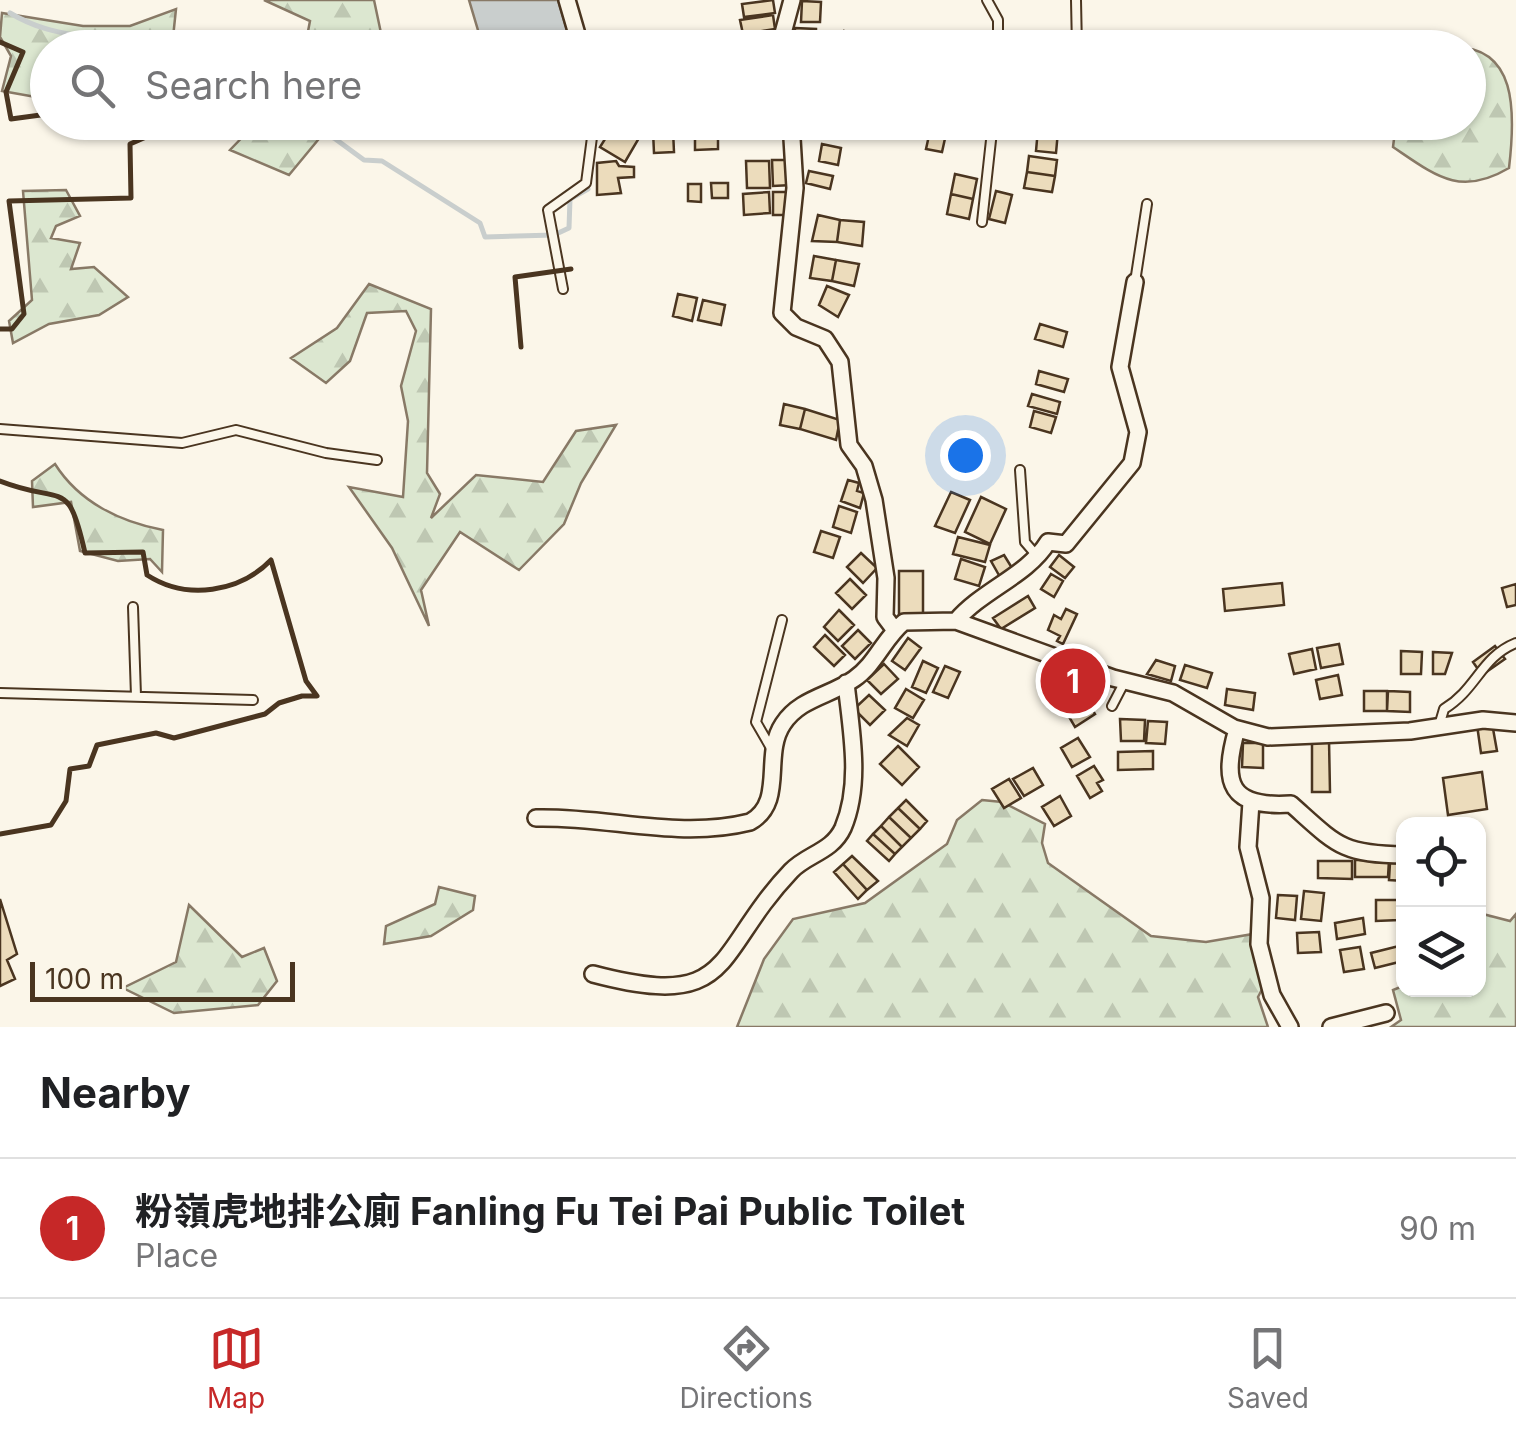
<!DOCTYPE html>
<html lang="en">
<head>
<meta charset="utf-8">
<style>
	body { margin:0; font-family:Inter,"Noto Sans SC",sans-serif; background:#f6f6f6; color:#202124 }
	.controls { position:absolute; right:30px; bottom:30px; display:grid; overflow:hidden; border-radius:20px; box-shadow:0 2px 8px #0004 }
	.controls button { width:90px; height:90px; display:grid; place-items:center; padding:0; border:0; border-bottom:2px solid #e0e0e0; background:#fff; color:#202124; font:50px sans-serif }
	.scale { position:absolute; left:30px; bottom:25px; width:265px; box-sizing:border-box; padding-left:10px; border:5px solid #4a3520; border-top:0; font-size:28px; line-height:35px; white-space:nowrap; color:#4a3520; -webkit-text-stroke:8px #fbf6e9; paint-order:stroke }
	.you { position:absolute; left:965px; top:455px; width:35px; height:35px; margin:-25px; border:8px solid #fff; border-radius:50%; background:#1a73e8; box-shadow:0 0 0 15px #1a73e833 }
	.badge { display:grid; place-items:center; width:65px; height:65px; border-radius:50%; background:#c62828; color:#fff; font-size:32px; font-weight:700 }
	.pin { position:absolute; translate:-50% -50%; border:5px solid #fff; box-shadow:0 2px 10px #0006 }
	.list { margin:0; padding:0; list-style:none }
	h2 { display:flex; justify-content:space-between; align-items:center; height:130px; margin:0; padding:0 40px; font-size:42px }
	h2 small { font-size:32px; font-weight:400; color:#757577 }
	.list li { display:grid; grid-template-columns:65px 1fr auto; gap:30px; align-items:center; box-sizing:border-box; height:140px; padding:0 40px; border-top:2px solid #e0e0e0 }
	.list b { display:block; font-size:38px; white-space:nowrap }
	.list p { margin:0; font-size:32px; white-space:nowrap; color:#757577 }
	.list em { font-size:32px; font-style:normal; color:#757577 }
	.icon { flex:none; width:55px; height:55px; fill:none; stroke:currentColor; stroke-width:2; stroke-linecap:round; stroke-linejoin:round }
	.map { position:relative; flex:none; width:1516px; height:1027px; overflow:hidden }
	.search { position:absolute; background:#fff; box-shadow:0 2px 8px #0004; left:30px; right:30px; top:30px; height:110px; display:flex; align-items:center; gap:25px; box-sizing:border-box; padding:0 35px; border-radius:55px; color:#757577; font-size:38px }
	.sheet { height:270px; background:#fff }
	nav { display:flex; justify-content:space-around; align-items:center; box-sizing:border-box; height:140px; border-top:2px solid #e0e0e0; background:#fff; font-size:28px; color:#757577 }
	nav a { display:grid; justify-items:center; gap:5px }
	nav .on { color:#c62828 }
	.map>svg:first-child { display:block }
</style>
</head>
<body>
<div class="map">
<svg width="1516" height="1027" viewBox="0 0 1516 1027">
	<defs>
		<pattern id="forest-firs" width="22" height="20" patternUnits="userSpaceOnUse" patternTransform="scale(2.5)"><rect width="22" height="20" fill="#dce7d0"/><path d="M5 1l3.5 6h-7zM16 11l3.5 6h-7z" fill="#bec7b2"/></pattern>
	</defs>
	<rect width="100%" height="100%" fill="#fbf6e9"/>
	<!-- forest -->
	<path fill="url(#forest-firs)" stroke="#887966" stroke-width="2.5" d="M264 0H374L381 33 375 47H305L310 21Z
		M176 9 172 47 48 48 47 99 2 91 11 56 0 37 2 13 83 26H130Z
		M1454 47C1516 47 1516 109 1509 168 1460 197 1436 176 1393 147L1396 123 1468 122V48Z
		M256 123V122L332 123 289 175 230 150Z
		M66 190 80 216 56 226 51 238 80 243 71 269 94 267 128 297 99 315 49 324 13 343 9 321 32 300 23 191Z
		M369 284 431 309 427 473 440 494 431 518 476 475 543 482 576 431 616 425 581 483 564 524 519 570 460 532 421 590 429 626 392 548 349 487 403 497 408 421 401 386 416 331 406 311 367 313 350 361 326 383 291 358 337 328Z
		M55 464C79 502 120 522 163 530L162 572 150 559 118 561 80 551 71 502 33 507 32 481Z
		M982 800 1002 802 1045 824 1042 843 1048 863 1151 936 1206 942 1253 934 1270 974 1258 997 1268 1027H737L764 959 793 919 865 903 947 844 957 820Z
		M439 887 475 896 473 910 431 936 384 944 386 926 435 904Z
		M189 905 242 957 264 948 277 981 258 1005 174 1013 123 988 176 962Z
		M1479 913 1510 921 1516 914V1027H1391L1401 1020 1393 990 1403 986 1404 989H1478Z"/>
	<!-- water -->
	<path fill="#c9cecd" stroke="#887966" stroke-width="2.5" d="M469 0H558L572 47H483Z"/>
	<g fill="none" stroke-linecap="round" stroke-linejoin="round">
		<!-- stream -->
		<path stroke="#c9cecd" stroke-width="5" d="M10 13C52 38 82 32 124 48
			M257 122 264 127 274 122
			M282 122 334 138 364 160 382 161 480 223 485 237 554 235 569 228 570 199 588 189"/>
	</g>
	<!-- building -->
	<path fill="#ecdcbc" stroke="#4a3520" stroke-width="2.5" d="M773 0 775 13 744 17 742 4Z
		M802 1 821 2 820 22H801Z
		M773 15 775 29 743 34 740 20Z
		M795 28 816 29V48L794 47Z
		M844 31 860 36 856 48H839Z
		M761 35 763 48H740L739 39Z
		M1013 36 1036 38 1035 48H1012Z
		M932 122 948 125 942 152 926 149Z
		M956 122H985L983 132 956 127Z
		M615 123 639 138 625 162 600 147Z
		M718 129V149L695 150V130Z
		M1038 129 1058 131 1056 153 1036 151Z
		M673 130 674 152 654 153 653 131Z
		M822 144 841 148 838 165 819 161Z
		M1029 156 1057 160 1055 176 1027 172Z
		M772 160H791L792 185 773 186Z
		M616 161 619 166 634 167V177L618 178 621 193 597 195V163Z
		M746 161H769L770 188H747Z
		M809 171 833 176 830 189 806 183Z
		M1027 172 1055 176 1052 192 1024 188Z
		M955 174 977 179 973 199 951 194Z
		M711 183H728V198H712Z
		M688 184H701V202L688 201Z
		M996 191 1012 195 1005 223 989 219Z
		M769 192 770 213 744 215 743 194Z
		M773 192H789V215H773Z
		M951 194 973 199 969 219 947 214Z
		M818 215 840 220 837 242 812 241Z
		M840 220 864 222 862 246 837 242Z
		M814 256 836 260 832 281 810 278Z
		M836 260 859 264 854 286 832 281Z
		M827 286 849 295 838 317 819 305Z
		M678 294 697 298 692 321 673 316Z
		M703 300 725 305 721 325 698 320Z
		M1040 324 1067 332 1063 347 1035 339Z
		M1039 371 1068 379 1064 392 1036 384Z
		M1032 394 1060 402 1057 414 1028 406Z
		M784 404 805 409 800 429 780 425Z
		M805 409 840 420 836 440 800 429Z
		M1034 411 1056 417 1051 433 1030 427Z
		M848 480 859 483 857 491 864 493 860 508 841 501Z
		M951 492 970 500 955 533 935 526Z
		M981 497 1006 509 990 544 965 532Z
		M839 506 857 512 851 533 833 527Z
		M821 531 840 537 833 558 814 552Z
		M958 537 990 545 985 562 953 554Z
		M861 553 877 568 863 583 847 567Z
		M1004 555 1012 568 1000 577 991 561Z
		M1059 555 1074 567 1065 578 1050 567Z
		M961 559 985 567 979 586 955 579Z
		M899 571H923V616H899Z
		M1051 574 1063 581 1054 597 1041 589Z
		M850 579 866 595 852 609 836 593Z
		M1282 583 1284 605 1225 611 1223 589Z
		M1516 584V605L1507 607 1502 588Z
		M1028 596 1035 608 1001 629 993 618Z
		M1066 609 1077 614 1063 644 1057 641 1060 636 1048 630 1054 615 1061 619Z
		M839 610 854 625 838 641 824 627Z
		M858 630 871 643 855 659 842 646Z
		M825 635 845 655 834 666 814 647Z
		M908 638 921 648 905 670 892 661Z
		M1339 644 1343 664 1321 668 1317 648Z
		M1495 646 1505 659 1482 675 1473 662Z
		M1312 649 1316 669 1294 674 1289 654Z
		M1401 651 1422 652 1421 674H1401Z
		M1433 652 1452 653 1445 674H1433Z
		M1156 660 1175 666 1171 681 1147 674Z
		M923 661 938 668 926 693 912 687Z
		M884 664 898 679 881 694 867 680Z
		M1185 665 1212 673 1207 688 1180 680Z
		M945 666 960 672 948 698 933 692Z
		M1338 675 1342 695 1320 699 1316 680Z
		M906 689 924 700 913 718 895 708Z
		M1227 689 1255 693 1253 710 1225 705Z
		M1364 691H1387V711H1364Z
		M1388 691 1410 692V712L1387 711Z
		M869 695 885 710 870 725 854 709Z
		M1085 698 1095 714 1075 727 1065 710Z
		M907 718 919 725 907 746 889 735Z
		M1120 719 1145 720 1144 741H1121Z
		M1148 721 1167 722 1165 744 1146 743Z
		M1492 723 1497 751 1481 753 1477 725Z
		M1078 738 1090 757 1072 767 1061 748Z
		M1312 740H1329L1330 792H1312Z
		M1243 743H1263V768L1242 767Z
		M898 746 919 767 902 785 880 764Z
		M1153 751V769L1118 770V752Z
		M1094 766 1103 780 1097 783 1102 791 1090 798 1077 776Z
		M1033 768 1043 785 1024 796 1013 779Z
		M1482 772 1487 809 1448 815 1443 778Z
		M1009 779 1021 798 1004 808 992 789Z
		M1060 796 1071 816 1054 826 1042 807Z
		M906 800 927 821 920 829 898 808Z
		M898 808 920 829 911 838 889 817Z
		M889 817 911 838 902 847 881 826Z
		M881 826 902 847 895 854 873 834Z
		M873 834 895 854 889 861 867 841Z
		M852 856 878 881 867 890 843 864Z
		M1355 860H1389L1388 877H1355Z
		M1318 861H1352V879L1318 878Z
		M1390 863H1404V881L1389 880Z
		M843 864 867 890 858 899 834 872Z
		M1304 891 1324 893 1321 921 1301 919Z
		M1278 895 1297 896 1295 920 1276 918Z
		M0 899 17 954 7 960 15 979 0 986Z
		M1376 900H1398L1399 920 1376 921Z
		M1363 918 1365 934 1337 939 1335 923Z
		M1319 932 1321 952 1298 953 1297 933Z
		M1399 946 1403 961 1375 968 1371 953Z
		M1360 947 1364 969 1344 972 1340 950Z"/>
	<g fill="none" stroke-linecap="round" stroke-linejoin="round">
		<!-- lane casing -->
		<g stroke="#4a3520" stroke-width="12">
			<path id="lane" d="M987 0 998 20V48
				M1076 0 1077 48
				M982 222 993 122
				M1135 282 1147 204
				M563 289 548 210 586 183 594 122
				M0 429 182 443 236 430 326 453 377 460
				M1020 470 1025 542 1038 557
				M133 607 136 696
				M0 693 253 700
				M1112 706 1125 681
				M1439 726 1444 709C1477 689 1481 657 1516 643
				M771 748 756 722 782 620"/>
		</g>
		<!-- street casing -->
		<g stroke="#4a3520" stroke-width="20">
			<path id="street" d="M567 0 581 48
				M779 48 792 0
				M791 122 795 188 782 313 796 327 825 339 840 362 849 445 864 466 874 500 886 578 885 617 894 629
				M956 621C982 590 1027 576 1048 542L1066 544 1132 463 1138 432 1120 367 1135 282
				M1237 729C1221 784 1230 808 1291 804 1337 845 1341 854 1404 855
				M1251 802 1248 847 1261 898 1259 944 1272 995 1290 1027
				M536 818C609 816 678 840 750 822 786 802 762 755 783 724 800 698 830 696 854 679 876 664 884 638 904 622L956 621 1113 678 1173 693 1234 728 1268 737 1410 731 1483 720 1516 723
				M593 974C737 1012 712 954 791 871 807 854 832 852 843 828 862 783 851 730 846 683
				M1331 1027 1386 1013"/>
		</g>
		<!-- lane -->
		<use href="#lane" stroke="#fbf6e9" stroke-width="8"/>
		<!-- street -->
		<use href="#street" stroke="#fbf6e9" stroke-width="15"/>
		<!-- wall -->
		<path stroke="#4a3520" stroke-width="5" d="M0 42 23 52 6 92 11 119 48 114
			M0 329H12L24 314 9 201 131 198 130 144 146 137V122
			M521 347 515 277 571 269
			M0 481C64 506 68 476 85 553L143 552 147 575C187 601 240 592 271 560L306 681 317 696H302L279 703 265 714 174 738 156 733 97 745 89 766 70 769 66 801 51 825 0 834"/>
	</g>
</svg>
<div class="controls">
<button><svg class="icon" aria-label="locate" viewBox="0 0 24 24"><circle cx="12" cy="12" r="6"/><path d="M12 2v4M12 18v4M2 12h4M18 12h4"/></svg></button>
<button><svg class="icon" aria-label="layers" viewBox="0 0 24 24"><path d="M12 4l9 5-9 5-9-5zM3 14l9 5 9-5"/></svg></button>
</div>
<div class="scale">100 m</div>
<div class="you"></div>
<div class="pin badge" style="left:1073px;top:681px">1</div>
<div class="search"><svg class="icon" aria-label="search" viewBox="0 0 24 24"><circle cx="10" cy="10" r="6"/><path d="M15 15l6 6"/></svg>Search here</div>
</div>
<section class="sheet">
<h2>Nearby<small></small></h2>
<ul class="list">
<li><span class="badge">1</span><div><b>粉嶺虎地排公廁 Fanling Fu Tei Pai Public Toilet</b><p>Place</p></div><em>90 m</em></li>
</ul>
</section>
<nav>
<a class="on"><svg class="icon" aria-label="map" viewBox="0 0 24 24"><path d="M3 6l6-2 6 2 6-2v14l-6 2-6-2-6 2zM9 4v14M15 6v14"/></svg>Map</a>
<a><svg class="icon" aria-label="directions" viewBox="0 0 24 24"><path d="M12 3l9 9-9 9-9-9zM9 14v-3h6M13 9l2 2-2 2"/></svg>Directions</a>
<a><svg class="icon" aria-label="saved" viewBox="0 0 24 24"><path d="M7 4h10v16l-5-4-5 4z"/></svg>Saved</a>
</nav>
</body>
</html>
